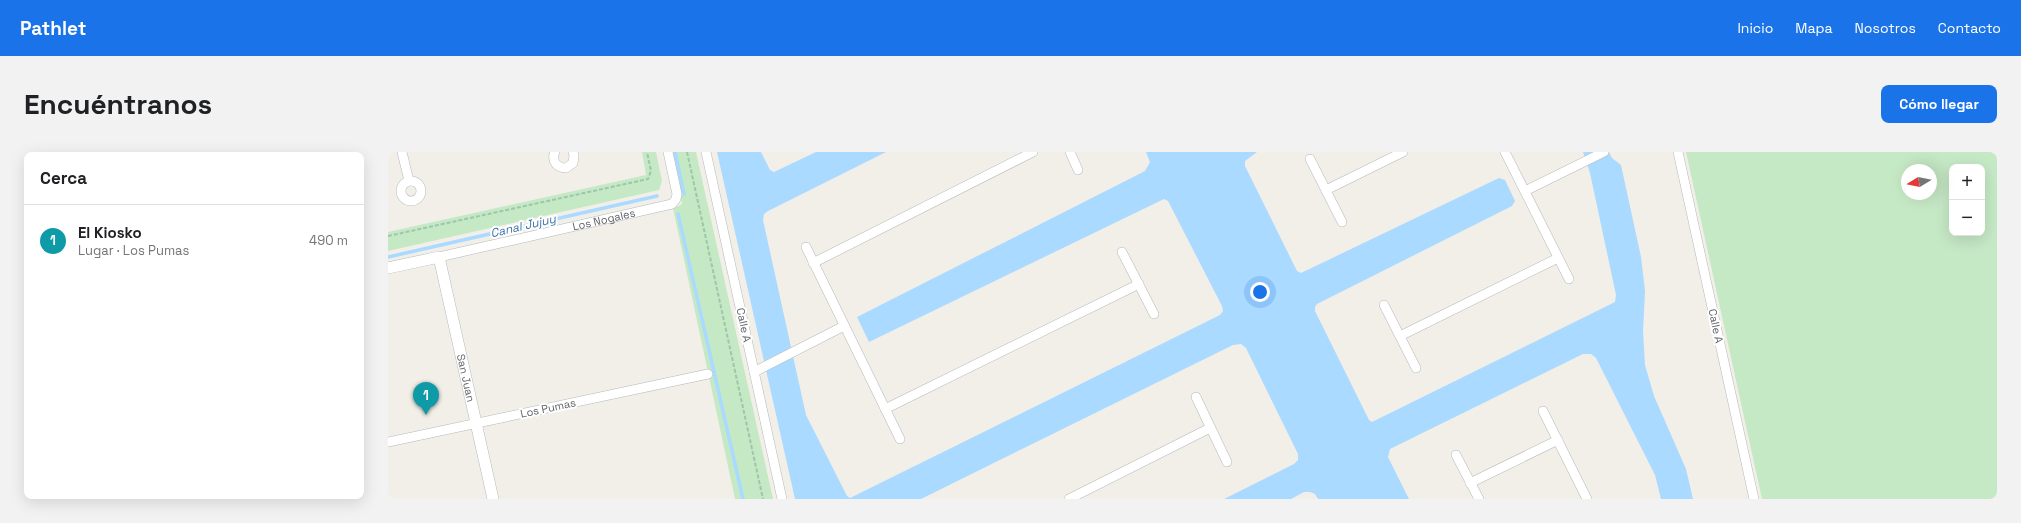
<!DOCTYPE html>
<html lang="es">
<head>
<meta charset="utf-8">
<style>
	body { margin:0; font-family:"Space Grotesk",sans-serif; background:#f2f2f2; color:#202124 }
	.controls { position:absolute; right:12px; top:12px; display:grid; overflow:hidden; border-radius:8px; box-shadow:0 4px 16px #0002 }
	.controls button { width:36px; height:36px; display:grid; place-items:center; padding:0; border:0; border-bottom:1px solid #e0e0e0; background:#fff; color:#202124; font:20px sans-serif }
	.compass { position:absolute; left:1513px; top:12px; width:36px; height:36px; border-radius:50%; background:#fff; box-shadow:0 4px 16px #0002; rotate:260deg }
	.you { position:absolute; left:872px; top:140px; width:14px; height:14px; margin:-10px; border:3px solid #fff; border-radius:50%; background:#1a73e8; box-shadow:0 0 0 6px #1a73e833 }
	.badge { display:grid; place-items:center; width:26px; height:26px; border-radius:50%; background:#1a73e8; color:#fff; font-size:13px; font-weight:700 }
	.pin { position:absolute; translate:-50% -33px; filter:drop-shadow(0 1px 2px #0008) }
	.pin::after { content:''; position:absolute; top:21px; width:14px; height:12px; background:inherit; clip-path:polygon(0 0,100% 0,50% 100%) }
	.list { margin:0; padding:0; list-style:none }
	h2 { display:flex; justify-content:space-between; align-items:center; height:52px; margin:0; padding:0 16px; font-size:17px }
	h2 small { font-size:13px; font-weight:400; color:#757577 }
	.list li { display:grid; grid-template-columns:26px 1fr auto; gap:12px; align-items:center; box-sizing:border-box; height:72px; padding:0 16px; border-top:1px solid #e0e0e0 }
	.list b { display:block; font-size:15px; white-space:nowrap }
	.list p { margin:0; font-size:13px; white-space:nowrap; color:#757577 }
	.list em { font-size:13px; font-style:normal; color:#757577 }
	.map { position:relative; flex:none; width:1609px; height:347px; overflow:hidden; border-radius:8px }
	header { display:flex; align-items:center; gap:24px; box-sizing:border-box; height:56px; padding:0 20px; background:#1a73e8; color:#fff }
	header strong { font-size:19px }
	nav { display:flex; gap:22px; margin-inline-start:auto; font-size:14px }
	.intro { display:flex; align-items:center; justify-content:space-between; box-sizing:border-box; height:96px; padding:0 24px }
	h1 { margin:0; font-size:28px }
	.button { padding:10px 18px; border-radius:8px; background:#1a73e8; color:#fff; font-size:14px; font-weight:700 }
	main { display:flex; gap:24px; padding:0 24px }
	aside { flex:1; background:#fff; border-radius:8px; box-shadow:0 4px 16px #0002 }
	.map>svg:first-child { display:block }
</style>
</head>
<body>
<header>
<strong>Pathlet</strong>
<nav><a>Inicio</a><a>Mapa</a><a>Nosotros</a><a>Contacto</a></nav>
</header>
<div class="intro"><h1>Encuéntranos</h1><a class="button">Cómo llegar</a></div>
<main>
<aside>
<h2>Cerca<small></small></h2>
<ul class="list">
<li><span class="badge" style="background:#0f9aa8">1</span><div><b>El Kiosko</b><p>Lugar · Los Pumas</p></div><em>490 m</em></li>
</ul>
</aside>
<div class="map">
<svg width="1609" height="347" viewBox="0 0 1609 347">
	<rect width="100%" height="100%" fill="#f1efe8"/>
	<!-- grass -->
	<path fill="#c5e8c5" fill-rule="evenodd" d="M254 0H268L274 29 271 38 0 99V80L258 23Z
		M283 0H308L385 347H347L285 56 293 53 294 51Z
		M1298 0H1609V347H1374ZM1564 15H1594V81H1564ZM1519 18H1543V42H1519Z"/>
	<!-- water -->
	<path fill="#aadaff" d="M329 0H373L382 18 386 20 428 0H498L380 59 376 62 375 68 418 263 459 344 462 346 832 163 835 159 834 154 780 49 776 47 481 190 469 165 757 19 762 10 758 0H869L857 9V14L909 119 913 121 1111 26 1117 28 1127 49 1124 54 929 152 927 155V159L981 268 984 270 1227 150 1228 143 1202 21 1195 0H1221L1224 6 1233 13 1253 105 1257 139 1255 179 1257 213 1266 244 1298 317 1305 347H1273L1267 323 1208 206 1203 202H1195L1002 297 1000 305 1021 347H930L927 342 922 340H916L903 347H836L906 312 910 308V302L858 196 853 192 845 193 533 347H407Z"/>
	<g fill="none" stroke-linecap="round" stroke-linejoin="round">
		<!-- stream -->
		<path stroke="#aadaff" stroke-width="3.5" d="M287 0 296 42
			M290 62 355 347
			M0 105 269 44"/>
		<!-- minor casing -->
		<g stroke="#b5b8bc" stroke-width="10">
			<g id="minor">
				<path d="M14 0 21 29"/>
				<path d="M167 0C163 9 169 16 178 16L185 11 186 4 185 0"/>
				<path d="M318 0 394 347"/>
				<path d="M682 0 690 18"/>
				<path d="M1117 0 1181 127"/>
				<path d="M1290 0 1366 347"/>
				<path d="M922 7 954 70"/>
				<circle cx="23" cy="39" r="10"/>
				<path d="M938 38 1015 0"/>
				<path d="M1137 39 1216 0"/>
				<path d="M418 95 512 287"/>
				<path d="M734 100 766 162"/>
				<path id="s1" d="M51 105 284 52 288 47 289 42 280 0"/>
				<path d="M425 111 645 0"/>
				<path d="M996 153 1028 216"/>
				<path d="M1012 184 1170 106"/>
				<path d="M366 220 456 174"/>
				<path d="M808 245 839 310"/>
				<path d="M497 257 751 132"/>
				<path d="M1155 259 1199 347"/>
				<path d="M0 290 320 222"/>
				<path d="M1068 303 1091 347"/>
				<path d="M1082 331 1170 288"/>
				<path d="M681 347 822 276"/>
			</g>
		</g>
		<!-- tertiary casing -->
		<g stroke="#b5b8bc" stroke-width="12">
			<g id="tertiary">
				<path id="s2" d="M0 116 51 105 105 347"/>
			</g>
		</g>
		<!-- path -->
		<path stroke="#9cc7a9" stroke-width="2" stroke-dasharray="4 2" stroke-linecap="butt" d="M299 0 375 347
			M0 84 260 27 263 19 259 0"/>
		<!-- minor -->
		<use href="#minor" stroke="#fff" stroke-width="9"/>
		<!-- tertiary -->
		<use href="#tertiary" stroke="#fff" stroke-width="11"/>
	</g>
	<g text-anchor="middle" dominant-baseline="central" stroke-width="4" stroke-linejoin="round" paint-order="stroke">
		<!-- street labels -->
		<g font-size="11" fill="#5f6368" stroke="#fff">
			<text stroke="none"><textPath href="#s1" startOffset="169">Los Nogales</textPath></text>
			<text transform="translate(356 173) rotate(78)">Calle A</text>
			<text transform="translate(1328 174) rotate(78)">Calle A</text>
			<text stroke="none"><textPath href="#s2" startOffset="176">San Juan</textPath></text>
			<text transform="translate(160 256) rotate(-12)">Los Pumas</text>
		</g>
		<!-- water labels -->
		<g font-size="12" font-style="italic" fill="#4174aa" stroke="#fff">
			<text transform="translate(135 74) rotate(-13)">Canal Jujuy</text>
		</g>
	</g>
</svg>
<div class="controls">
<button>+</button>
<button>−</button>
</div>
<svg class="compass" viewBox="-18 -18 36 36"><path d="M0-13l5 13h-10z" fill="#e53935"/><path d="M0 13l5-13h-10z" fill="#757577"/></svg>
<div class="you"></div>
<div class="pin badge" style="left:38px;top:263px;background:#0f9aa8">1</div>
</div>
</main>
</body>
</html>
